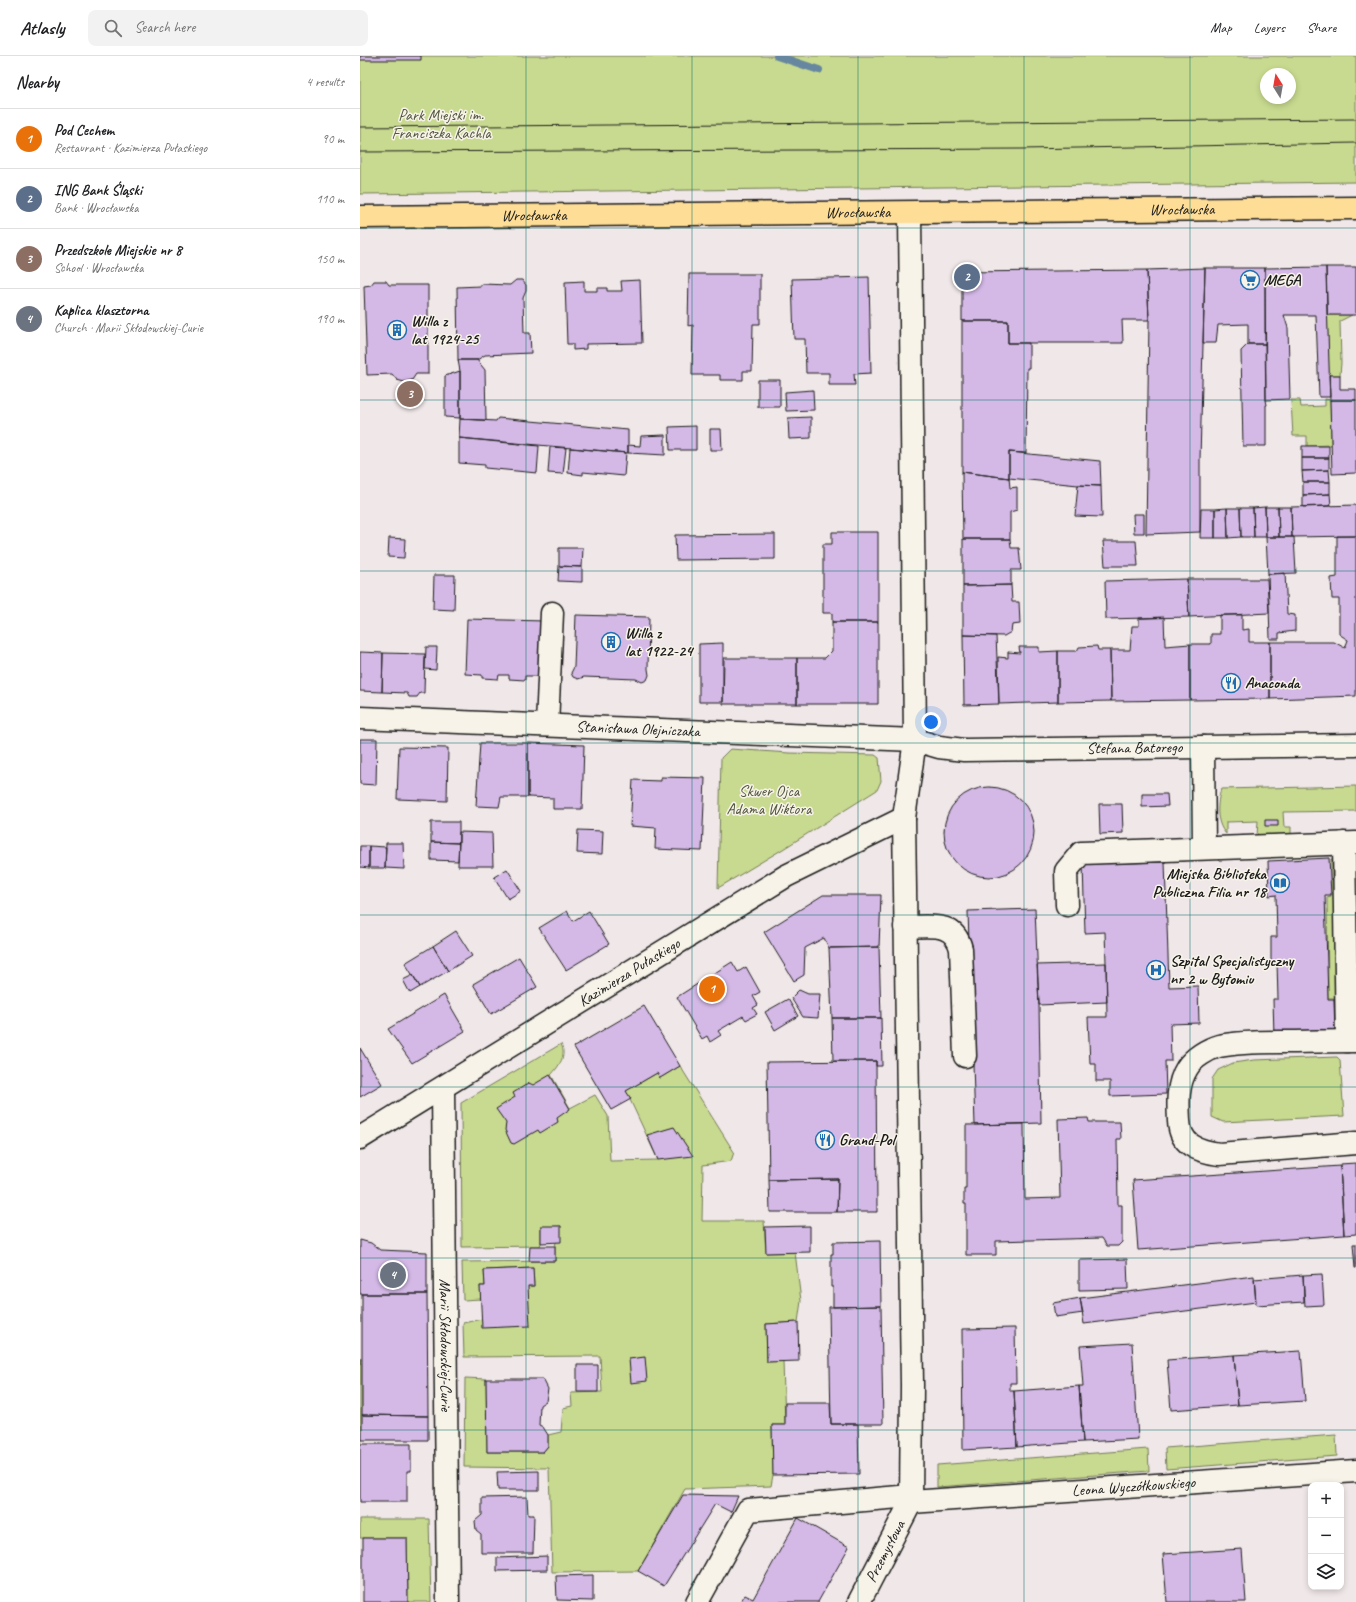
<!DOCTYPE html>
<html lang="en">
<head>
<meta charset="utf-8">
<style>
	body { margin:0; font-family:Caveat,sans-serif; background:#f2f2f2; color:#202124 }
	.controls { position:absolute; right:12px; bottom:12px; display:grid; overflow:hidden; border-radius:8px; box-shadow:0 2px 6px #0003 }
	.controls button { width:36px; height:36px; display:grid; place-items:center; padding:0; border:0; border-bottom:1px solid #e0e0e0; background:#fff; color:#202124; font:20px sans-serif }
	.compass { position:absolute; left:900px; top:12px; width:36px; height:36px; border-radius:50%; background:#fff; box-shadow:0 2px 6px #0003; rotate:349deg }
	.you { position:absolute; left:571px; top:666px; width:14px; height:14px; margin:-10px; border:3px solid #fff; border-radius:50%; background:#1a73e8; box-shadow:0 0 0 6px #1a73e833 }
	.badge { display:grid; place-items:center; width:26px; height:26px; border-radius:50%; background:#1a73e8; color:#fff; font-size:13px; font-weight:700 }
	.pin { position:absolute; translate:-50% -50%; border:2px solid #fff; box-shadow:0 1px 4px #0006 }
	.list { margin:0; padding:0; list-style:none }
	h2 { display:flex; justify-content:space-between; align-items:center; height:52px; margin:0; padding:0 16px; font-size:17px }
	h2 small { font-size:13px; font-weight:400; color:#757577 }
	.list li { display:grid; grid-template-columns:26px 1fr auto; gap:12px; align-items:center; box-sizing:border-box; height:60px; padding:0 16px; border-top:1px solid #e0e0e0 }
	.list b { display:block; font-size:15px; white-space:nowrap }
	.list p { margin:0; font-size:13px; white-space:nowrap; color:#757577 }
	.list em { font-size:13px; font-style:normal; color:#757577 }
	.icon { flex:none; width:22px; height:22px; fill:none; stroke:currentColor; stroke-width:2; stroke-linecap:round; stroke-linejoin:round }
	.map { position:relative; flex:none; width:996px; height:1546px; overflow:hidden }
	header { display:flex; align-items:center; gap:24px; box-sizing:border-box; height:56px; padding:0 20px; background:#fff; border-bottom:1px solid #e0e0e0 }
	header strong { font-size:19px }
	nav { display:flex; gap:22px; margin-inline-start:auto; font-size:14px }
	.search { width:280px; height:36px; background:#f2f2f2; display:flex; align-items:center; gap:10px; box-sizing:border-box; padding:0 14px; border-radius:8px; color:#757577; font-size:15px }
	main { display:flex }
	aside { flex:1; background:#fff }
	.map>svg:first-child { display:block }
</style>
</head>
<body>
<header>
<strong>Atlasly</strong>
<div class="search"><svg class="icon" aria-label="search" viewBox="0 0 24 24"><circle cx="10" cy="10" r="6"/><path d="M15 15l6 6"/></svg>Search here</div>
<nav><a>Map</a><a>Layers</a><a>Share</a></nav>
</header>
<main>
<aside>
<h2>Nearby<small>4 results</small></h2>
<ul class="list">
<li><span class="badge" style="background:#e8710a">1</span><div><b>Pod Cechem</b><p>Restaurant · Kazimierza Pułaskiego</p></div><em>90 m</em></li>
<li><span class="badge" style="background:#5c6f8a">2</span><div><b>ING Bank Śląski</b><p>Bank · Wrocławska</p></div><em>110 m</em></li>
<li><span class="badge" style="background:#8d6e63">3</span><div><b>Przedszkole Miejskie nr 8</b><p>School · Wrocławska</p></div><em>150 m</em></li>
<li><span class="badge" style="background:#6b7280">4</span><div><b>Kaplica klasztorna</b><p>Church · Marii Skłodowskiej-Curie</p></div><em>190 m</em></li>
</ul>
</aside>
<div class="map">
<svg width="996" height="1546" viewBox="0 0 996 1546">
	<rect width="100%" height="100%" fill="#f0e7e8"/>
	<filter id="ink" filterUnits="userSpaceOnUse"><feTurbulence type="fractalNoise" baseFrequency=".025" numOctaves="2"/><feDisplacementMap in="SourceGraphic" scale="8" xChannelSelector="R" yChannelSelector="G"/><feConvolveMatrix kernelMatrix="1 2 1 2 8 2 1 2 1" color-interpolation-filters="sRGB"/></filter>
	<g filter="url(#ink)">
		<!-- green -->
		<path fill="#c8da8f" stroke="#727b56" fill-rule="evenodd" d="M0 0H996V126L0 138ZM906 18H930V42H906Z
			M967 259H992L980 265 981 307 980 319H969Z
			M965 343 970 344 971 389 947 390V380H933L931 344H940L941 351 965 350Z
			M370 693 429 697 515 699 519 702 521 725 517 734 423 793 358 832 361 702Z
			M996 730V755L923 756 924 771H931V779L897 780 898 765 866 766V778C855 766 857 747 861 733Z
			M978 802 981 966H975V942H968L967 841 971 840V803Z
			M201 988C207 1000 199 1010 191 1019L210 1052 235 1039 248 1060 250 1105 298 1104 266 1035 297 1017 300 1022 320 1010 374 1096 371 1105 343 1109 342 1165H404L406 1197 435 1196 441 1245 438 1266 406 1268 407 1306 423 1305 425 1369H412L413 1419 411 1430 325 1433 278 1515 192 1516 189 1412 104 1411 105 1322 126 1323 127 1396H183L188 1390V1379L201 1376 203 1352 212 1350 211 1337 242 1336 240 1300 104 1301 103 1267 122 1263 168 1230H174L173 1212 124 1214 125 1230H120L121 1243 103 1244 102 1206 195 1205V1190L201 1170 181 1171V1187L180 1190 102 1191 101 1047Z
			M977 1001 980 1004 984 1060 863 1066 852 1061V1023L858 1014 873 1007 894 1004Z
			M0 1302H2V1384L0 1388Z
			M976 1379 977 1400 806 1413 805 1392Z
			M788 1393 789 1415 577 1431V1409Z
			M0 1463H69L71 1546H48L47 1482H0Z"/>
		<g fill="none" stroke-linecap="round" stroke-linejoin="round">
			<!-- stream -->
			<path stroke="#66879f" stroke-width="8" d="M417 0 459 14"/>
		</g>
		<!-- building -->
		<path fill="#d4b9e7" stroke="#1c1c1c" d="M0 0H61V4H0Z
			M966 211 970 341H959L956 259H924L928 272 930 343 906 344 905 212Z
			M966 211H996V259H967Z
			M845 212H905V288H888V268L858 269 856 287H843Z
			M845 212 840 403V476L786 478 789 264 787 214Z
			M787 214 789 264H762L763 287H648V265H602V216Z
			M329 218H400V268H393L392 315H383V324H360V319H332L333 269 328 270Z
			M509 221 511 317 494 318 495 329H469V317H446L445 283H434L432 223Z
			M156 224H162L166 229V235L163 242 164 277H170L171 297 125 299 117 304H98L97 231 121 230V228L150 229Z
			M280 224 282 287 226 288V293L213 294V288H207L205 226 224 225V235H237V232H247V235H262L261 225Z
			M14 225H26L29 229H68V318H56L52 324 44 326 37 324 32 318 7 319 4 230 11 229Z
			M602 265H648V287H669V312H667L666 397 649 396V422L602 416Z
			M888 288H905L906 344 907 349H906V390H883L881 295Z
			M98 304H117L125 314 126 364 100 363V315Z
			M100 315V362L85 361V320Z
			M969 319H980V333H996V344H970Z
			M398 324H420V351H398Z
			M453 334 454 354 426 355 425 336Z
			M970 344H996V417L972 418Z
			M451 361V382L429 383 428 362Z
			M138 362 268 374V397L99 382 100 363 136 365Z
			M336 370V394H310L309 371Z
			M350 373H361L362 394H350Z
			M305 379V399L268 397V389L280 390 281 380Z
			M99 382 179 390 177 417 125 412V409L99 407Z
			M942 390H969V402H942Z
			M190 391 206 392 203 418 188 417Z
			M210 392 266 397 264 420 223 416V419L208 417Z
			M649 396 740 405 741 430 718 429 649 422Z
			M942 402H969V414L942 415Z
			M969 414 970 426H943L942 415Z
			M602 416 649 422 650 432 657 431V454L650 456V483H603Z
			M943 426H970V438L943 439Z
			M718 429 741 430 742 461 715 460Z
			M970 438 971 450 943 451V439Z
			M996 449V480L932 481 931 451Z
			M905 451 906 481H894L893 452Z
			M905 451H918L919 481H906Z
			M918 451H931L932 481H919Z
			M867 452 868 482H855V453Z
			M867 452H880L881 481 868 482Z
			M880 452H893L894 481H881Z
			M841 453H855V482H840Z
			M773 458H784V477H774Z
			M472 476H518V566H472V557H463V488H472Z
			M415 478V503L316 504 315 479Z
			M977 480H996V640L910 643V586H974L985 592 988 584 979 578V543H972L971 522 977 521Z
			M906 481H934L936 517 908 518Z
			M29 482 45 483 44 502 28 501Z
			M603 483H650L651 492H659L661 514H651V529L603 530Z
			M743 485H776L778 510H745Z
			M199 492H223L222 511 199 510Z
			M199 510 222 511V526L198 525Z
			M925 517 927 558 935 559V575L919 577V583H910L908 518Z
			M74 519H95L94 554 73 553Z
			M827 523 829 561 746 563 745 525Z
			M827 523H907L909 557 829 561Z
			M651 529 652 546H659L660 568 652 569 651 576 644 580 603 579V530Z
			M216 559 289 561 288 613 289 619 287 624 282 626 276 623 224 621 218 623 213 621 211 617 214 611Z
			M860 559H882V574L889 573V586H910V643L830 644V588H851V578H860Z
			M804 561 805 590 830 588V644L751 645 750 594H770L772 570H779V562Z
			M107 563 184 565 182 620H165V624L149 623V619H139L138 623 122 622V619L105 618Z
			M472 566H518V648H437V602H465L472 595Z
			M603 579 636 580 639 648 604 649Z
			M363 587V646H339V588Z
			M737 590 738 594H750L751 645 698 646V595H717L719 591Z
			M66 591H77L76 614 65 613Z
			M659 591H679V596L698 595V646L639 648 638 601 648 602V596L660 597Z
			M0 596 23 597 22 636 0 635Z
			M23 597 65 598 64 637H60L57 641H49L47 637 22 636Z
			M364 602H437V648H363Z
			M0 683H17L16 729 0 728Z
			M120 687H168V741H141L139 751 116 750Z
			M168 687 224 689 222 753H193V742L168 741Z
			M39 691 88 692 87 745 37 743Z
			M301 721 345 722 342 795 295 793 296 772 270 770 273 724 301 725Z
			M584 776a45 45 0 1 1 90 0a45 45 0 1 1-90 0Z
			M782 738H807L808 750 782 751Z
			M739 748H762L763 777 740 778Z
			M905 764H918V770H905Z
			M71 766H99V787L71 786Z
			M218 774 243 775 242 798 217 797Z
			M99 776 132 777 133 810H98Z
			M71 786 99 787 98 805 71 804Z
			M26 787H43L44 813 25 812Z
			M0 790H9V812L0 811Z
			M9 790 26 791 25 812H9Z
			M969 802 971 839H965L968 943H974L975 978 914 980 913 943H918L917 906H911V881H917L916 839 909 840 908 805Z
			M805 806 809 931 838 930 839 967 810 968 811 1005H805L806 1038 750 1040V1025H736V1008H730L728 961H747L746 907 745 876 725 877 723 808Z
			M147 813 161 835 148 843 134 821Z
			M463 839H521L519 891 469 892 464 882 445 892 444 919 434 925 404 876Z
			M675 853 679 949 681 1067 615 1069 608 855Z
			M207 855 213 865 229 855 249 888 206 914 179 872Z
			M96 875 112 900 88 915 73 890Z
			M73 890 88 915 60 931 45 907Z
			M519 891 521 962H472L469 892Z
			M159 901 177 931 131 958 113 928Z
			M372 906 378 916 386 911 400 936 393 940 398 949 393 952 397 958 386 964 383 960 358 975 361 979 350 986 347 980 342 983 317 941Z
			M746 907 747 946 679 949 677 909Z
			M53 919 60 931 50 937 43 924Z
			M439 934 448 938H460L458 962 443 961 431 942Z
			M84 939 105 975 52 1007 28 973Z
			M428 943 438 960 415 974 405 956Z
			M284 950 320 1010 300 1022 297 1017 266 1035 271 1043 251 1054 214 991Z
			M472 962H521L522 1010H516V1005H473Z
			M0 992 22 1028 0 1041Z
			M516 1005 517 1156H477L478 1123 409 1124 407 1006Z
			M190 1019 210 1053 197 1062 198 1066 180 1077 178 1074 154 1088 151 1087 145 1074 146 1067 136 1053 155 1041 153 1037 169 1027 173 1029Z
			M728 1062 729 1066H760L761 1083H757L758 1149H762V1186L758 1190H747L742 1182 636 1185V1199H606V1148H604V1133H606V1069L664 1068 665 1143 700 1142 698 1063Z
			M314 1071 333 1100 298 1104 287 1079Z
			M996 1107V1178L984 1179 980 1108Z
			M980 1110 984 1179 778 1194 773 1124Z
			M478 1123 477 1156H410L409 1124Z
			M181 1170H201V1186L181 1187Z
			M450 1170V1196L406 1197 405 1171Z
			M0 1184 11 1187 20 1194 67 1196V1238H0Z
			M520 1185 521 1250 473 1251V1231H471V1198H473V1186Z
			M993 1188H996V1212H995Z
			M170 1190H195V1205H169Z
			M767 1203 768 1233 719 1234V1204Z
			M173 1212 174 1230H168L170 1270 122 1272 120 1230H125L124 1214Z
			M962 1218 964 1249 945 1250 943 1219Z
			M943 1219 944 1246 896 1249 894 1223Z
			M894 1220 896 1246 724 1268 720 1242Z
			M2 1238H67L68 1360 2 1359Z
			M720 1242 723 1257 695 1261 693 1247Z
			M521 1250 523 1368H471L469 1251Z
			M438 1266 439 1305 407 1306 406 1268Z
			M655 1272 656 1327H650V1335H654L657 1391 603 1394 602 1273Z
			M772 1287 778 1383 723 1386 719 1330H723L720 1290Z
			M941 1295 945 1345 878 1349 874 1299Z
			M874 1299 878 1349 811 1354 807 1304Z
			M285 1301 287 1325 271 1327 269 1303Z
			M217 1309H238V1336H217Z
			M126 1323H183L188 1333 186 1345 180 1349 179 1369 183 1371 188 1379V1390L183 1396H127Z
			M719 1330 723 1386 657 1391 654 1335Z
			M425 1347H470L471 1368H498L499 1418 413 1419 412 1369H425Z
			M2 1359 68 1360V1384H2Z
			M0 1388H51V1415H47V1446H0Z
			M179 1415V1434H138L137 1416Z
			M323 1439 378 1440 371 1456 355 1448 304 1530 278 1515Z
			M167 1441 168 1459H174L173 1497H121V1478L116 1474 115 1465 122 1459V1442Z
			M438 1462 489 1491 458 1546H380L385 1539 393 1543Z
			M3 1482H47L48 1546H3Z
			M882 1493 886 1546H807L803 1498Z
			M187 1500V1514L137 1515V1502Z
			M233 1519V1545L197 1544 196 1520Z"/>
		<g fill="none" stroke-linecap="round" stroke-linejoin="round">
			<!-- minor casing -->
			<g stroke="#1c1c1c" stroke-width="25">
				<g id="minor">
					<path id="s1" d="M0 662 555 684 579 691 604 694 996 689"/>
					<path d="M187 669 192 557"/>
					<path d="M843 691 844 792"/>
					<path d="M984 787 987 985"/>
					<path d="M707 849 706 815 721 797 996 787"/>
					<path d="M545 871C569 871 594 864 601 893L605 1000"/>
					<path d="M996 985C971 985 945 986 920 986 900 986 879 986 859 990 848 993 833 1002 827 1012 817 1028 818 1047 819 1065 820 1089 838 1095 859 1098L996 1087"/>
					<path id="s2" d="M83 1032 88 1546"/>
					<path id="s3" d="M0 1082 426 820 544 762"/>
					<path id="s4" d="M551 1446 996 1415"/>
					<path d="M337 1546 388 1454 551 1440"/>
					<path id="s5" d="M499 1546 551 1446 552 1329 544 762 555 684 550 157"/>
				</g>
			</g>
			<!-- major casing -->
			<g stroke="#1c1c1c" stroke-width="25">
				<g id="major">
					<path id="s6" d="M0 161 996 152"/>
				</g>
			</g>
			<!-- minor -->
			<use href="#minor" stroke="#f7f3e8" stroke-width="22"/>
			<!-- major -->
			<use href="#major" stroke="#fedd96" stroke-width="22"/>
			<!-- tram -->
			<path stroke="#1c1c1c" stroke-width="1" d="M0 71 996 63
				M0 96 662 93 996 87"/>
		</g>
	</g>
	<!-- grid -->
	<path fill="none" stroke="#0f766e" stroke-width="1" stroke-opacity="0.55" d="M166 0V1546M332 0V1546M498 0V1546M664 0V1546M830 0V1546M0 172H996M0 344H996M0 515H996M0 687H996M0 859H996M0 1031H996M0 1202H996M0 1374H996"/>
	<!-- icons -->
	<defs>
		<g id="supermarket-ring" transform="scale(1)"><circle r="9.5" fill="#f7f3e8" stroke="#1f6fb2" stroke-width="1.5"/><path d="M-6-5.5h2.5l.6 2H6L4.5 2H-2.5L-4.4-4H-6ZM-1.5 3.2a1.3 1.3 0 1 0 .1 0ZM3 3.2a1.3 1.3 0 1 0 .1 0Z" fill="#1f6fb2"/></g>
		<g id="building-ring" transform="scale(1)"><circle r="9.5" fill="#f7f3e8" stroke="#1f6fb2" stroke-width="1.5"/><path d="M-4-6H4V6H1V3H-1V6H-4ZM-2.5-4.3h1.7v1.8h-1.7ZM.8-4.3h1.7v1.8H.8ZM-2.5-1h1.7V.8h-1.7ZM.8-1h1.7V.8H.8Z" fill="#1f6fb2"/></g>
		<g id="restaurant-ring" transform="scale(1)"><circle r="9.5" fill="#f7f3e8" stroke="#1f6fb2" stroke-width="1.5"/><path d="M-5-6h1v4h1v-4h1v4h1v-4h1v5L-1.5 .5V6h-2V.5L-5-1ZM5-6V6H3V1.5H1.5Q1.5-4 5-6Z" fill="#1f6fb2"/></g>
		<g id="library-ring" transform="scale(1)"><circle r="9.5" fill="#f7f3e8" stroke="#1f6fb2" stroke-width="1.5"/><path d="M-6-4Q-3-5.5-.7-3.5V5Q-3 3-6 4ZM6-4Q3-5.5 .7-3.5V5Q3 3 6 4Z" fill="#1f6fb2"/></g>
		<g id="hospital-ring" transform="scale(1)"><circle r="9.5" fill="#f7f3e8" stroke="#1f6fb2" stroke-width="1.5"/><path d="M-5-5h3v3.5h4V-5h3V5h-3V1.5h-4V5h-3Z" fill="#1f6fb2"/></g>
	</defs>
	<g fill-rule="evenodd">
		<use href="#supermarket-ring" x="890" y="224"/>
		<use href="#building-ring" x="37" y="274"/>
		<use href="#building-ring" x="251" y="586"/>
		<use href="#restaurant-ring" x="871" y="627"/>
		<use href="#library-ring" x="920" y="827"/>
		<use href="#hospital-ring" x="796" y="914"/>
		<use href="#restaurant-ring" x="465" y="1084"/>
	</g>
	<g text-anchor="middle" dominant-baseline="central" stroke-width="3" stroke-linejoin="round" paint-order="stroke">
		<!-- park labels -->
		<g font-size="16" fill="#50553e" stroke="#f7f3e8">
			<text x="81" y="59">Park Miejski im.<tspan x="81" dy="18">Franciszka Kachla</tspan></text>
			<text x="409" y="735">Skwer Ojca<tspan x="409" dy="18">Adama Wiktora</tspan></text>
		</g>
		<!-- street labels -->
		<g font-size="16" fill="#1c1c1c" stroke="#f7f3e8">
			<text stroke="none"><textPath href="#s6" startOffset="822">Wrocławska</textPath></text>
			<text stroke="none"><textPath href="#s6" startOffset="498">Wrocławska</textPath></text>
			<text stroke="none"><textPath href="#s6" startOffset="174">Wrocławska</textPath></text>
			<text stroke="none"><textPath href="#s1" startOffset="278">Stanisława Olejniczaka</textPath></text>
			<text stroke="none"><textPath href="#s1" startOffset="776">Stefana Batorego</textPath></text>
			<text stroke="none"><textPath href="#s3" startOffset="316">Kazimierza Pułaskiego</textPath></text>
			<text stroke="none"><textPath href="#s2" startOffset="257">Marii Skłodowskiej-Curie</textPath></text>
			<text stroke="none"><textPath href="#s4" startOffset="223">Leona Wyczółkowskiego</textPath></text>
			<text stroke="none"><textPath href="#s5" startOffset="57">Przemysłowa</textPath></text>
		</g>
		<!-- poi labels -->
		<g font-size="16" font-weight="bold" fill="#1c1c1c" stroke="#f7f3e8" text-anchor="start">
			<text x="904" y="224">MEGA</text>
			<text x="51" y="265">Willa z<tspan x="51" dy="18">lat 1924-25</tspan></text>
			<text x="265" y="577">Willa z<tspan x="265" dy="18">lat 1922-24</tspan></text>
			<text x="885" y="627">Anaconda</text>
			<text x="906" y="818" text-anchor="end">Miejska Biblioteka<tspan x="906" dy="18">Publiczna Filia nr 18</tspan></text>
			<text x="810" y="905">Szpital Specjalistyczny<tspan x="810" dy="18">nr 2 w Bytomiu</tspan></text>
			<text x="479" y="1084">Grand-Pol</text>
		</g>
	</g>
</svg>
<div class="controls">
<button>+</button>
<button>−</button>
<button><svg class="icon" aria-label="layers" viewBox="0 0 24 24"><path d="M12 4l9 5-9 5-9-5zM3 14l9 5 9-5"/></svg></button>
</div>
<svg class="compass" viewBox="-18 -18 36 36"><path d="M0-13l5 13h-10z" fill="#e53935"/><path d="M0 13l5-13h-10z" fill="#757577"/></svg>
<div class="you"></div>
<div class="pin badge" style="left:352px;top:933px;background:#e8710a">1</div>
<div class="pin badge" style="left:607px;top:221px;background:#5c6f8a">2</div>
<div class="pin badge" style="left:50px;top:338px;background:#8d6e63">3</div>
<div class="pin badge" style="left:33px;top:1219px;background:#6b7280">4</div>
</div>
</main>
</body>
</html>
